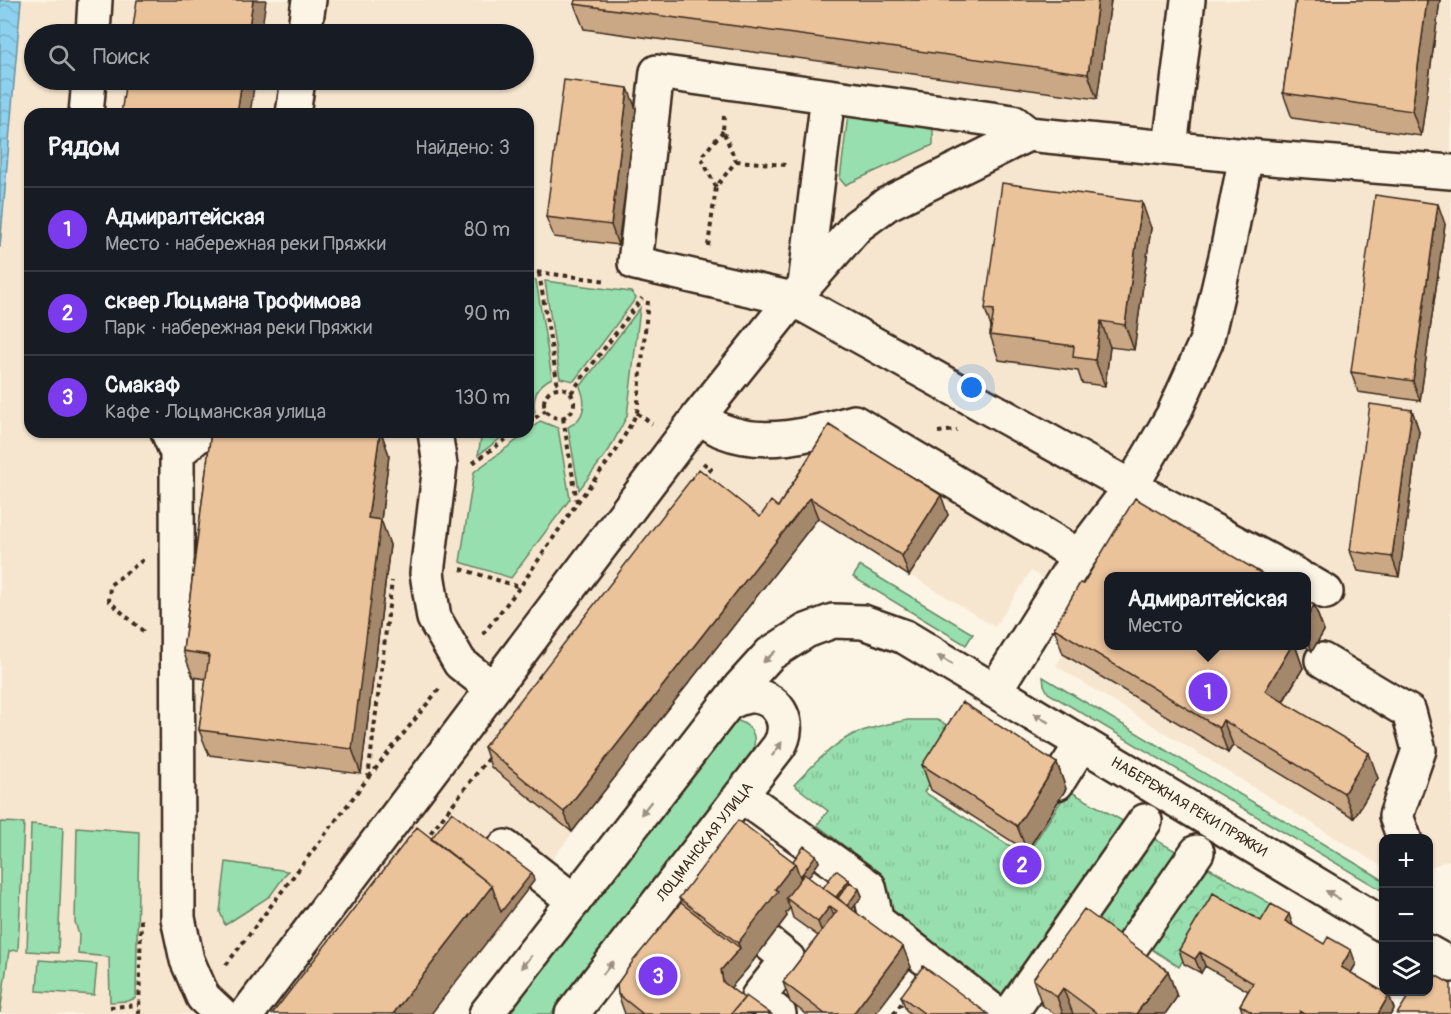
<!DOCTYPE html>
<html lang="ru">
<head>
<meta charset="utf-8">
<style>
	body { margin:0; font-family:Pangolin,sans-serif; background:#20242c; color:#f1f3f6 }
	.controls { position:absolute; right:18px; bottom:18px; display:grid; overflow:hidden; border-radius:12px; box-shadow:0 2px 4px #0004 }
	.controls button { width:54px; height:54px; display:grid; place-items:center; padding:0; border:0; border-bottom:2px solid #363941; background:#171b24; color:#f1f3f6; font:30px sans-serif }
	.you { position:absolute; left:972px; top:388px; width:21px; height:21px; margin:-15px; border:4px solid #fff; border-radius:50%; background:#1a73e8; box-shadow:0 0 0 9px #1a73e833 }
	.badge { display:grid; place-items:center; width:39px; height:39px; border-radius:50%; background:#7c3aed; color:#fff; font-size:20px; font-weight:700 }
	.pin { position:absolute; translate:-50% -50%; border:3px solid #fff; box-shadow:0 2px 6px #0006 }
	.popup { position:absolute; left:1104px; top:572px; width:207px; height:78px; box-sizing:border-box; display:grid; place-content:center; border-radius:12px; background:#171b24; filter:drop-shadow(0 2px 4px #0005); font-size:20px; white-space:nowrap; color:#9ea1a6 }
	.popup b { font-size:22px; color:#f1f3f6 }
	.popup::after { content:''; position:absolute; left:50%; top:100%; margin-left:-12px; border:12px solid transparent; border-top-color:#171b24 }
	.list { margin:0; padding:0; list-style:none }
	h2 { display:flex; justify-content:space-between; align-items:center; height:78px; margin:0; padding:0 24px; font-size:26px }
	h2 small { font-size:20px; font-weight:400; color:#9ea1a6 }
	.list li { display:grid; grid-template-columns:39px 1fr auto; gap:18px; align-items:center; box-sizing:border-box; height:84px; padding:0 24px; border-top:2px solid #363941 }
	.list b { display:block; font-size:22px; white-space:nowrap }
	.list p { margin:0; font-size:20px; white-space:nowrap; color:#9ea1a6 }
	.list em { font-size:20px; font-style:normal; color:#9ea1a6 }
	.icon { flex:none; width:33px; height:33px; fill:none; stroke:currentColor; stroke-width:2; stroke-linecap:round; stroke-linejoin:round }
	.map { position:relative; flex:none; width:1451px; height:1014px; overflow:hidden }
	.search { position:absolute; background:#171b24; box-shadow:0 2px 4px #0004; left:24px; top:24px; width:510px; height:66px; display:flex; align-items:center; gap:15px; box-sizing:border-box; padding:0 21px; border-radius:33px; color:#9ea1a6; font-size:22px }
	.panel { position:absolute; background:#171b24; box-shadow:0 2px 4px #0004; left:24px; top:108px; width:510px; height:330px; border-radius:18px }
	.map>svg:first-child { display:block }
</style>
</head>
<body>
<div class="map">
<svg width="1451" height="1014" viewBox="0 0 1451 1014">
	<defs>
		<pattern id="forest-crowns" width="20" height="18" patternUnits="userSpaceOnUse" patternTransform="scale(1.5)"><rect width="20" height="18" fill="#97dfae"/><path d="M2 6a3 3 0 1 1 6 0M12 15a3 3 0 1 1 6 0" fill="none" stroke="#83c095"/></pattern>
		<pattern id="park-tufts" width="24" height="20" patternUnits="userSpaceOnUse" patternTransform="scale(1.5)"><rect width="24" height="20" fill="#97dfae"/><path d="M3 7l-1-3M5 7V3M7 7l1-3M15 17l-1-3M17 17v-4M19 17l1-3" fill="none" stroke="#83c095"/></pattern>
		<pattern id="water-waves" width="16" height="10" patternUnits="userSpaceOnUse" patternTransform="scale(1.5)"><rect width="16" height="10" fill="#8dd1ee"/><path d="M0 5q4-4 8 0t8 0" fill="none" stroke="#7bb4cc"/></pattern>
	</defs>
	<rect width="100%" height="100%" fill="#fcf5e5"/>
	<filter id="ink" filterUnits="userSpaceOnUse"><feTurbulence type="fractalNoise" baseFrequency=".0167" numOctaves="2"/><feDisplacementMap in="SourceGraphic" scale="12" xChannelSelector="R" yChannelSelector="G"/><feConvolveMatrix kernelMatrix="1 2 1 2 8 2 1 2 1" color-interpolation-filters="sRGB"/></filter>
	<g filter="url(#ink)">
		<!-- built -->
		<path fill="#f7e6cf" fill-rule="evenodd" d="M21 0H1451V859L1429 868 1428 838H1384L1383 867 1056 666 1090 609 1031 571 995 627 818 518 432 1014H0V248ZM34 34H524V80H34ZM30 114H528V432H30ZM1109 576H1307V646H1109Z"/>
		<!-- grass -->
		<path fill="#97dfae" stroke="#698466" stroke-width="1.5" d="M848 115 933 127V145L845 185 840 179Z
			M528 279 536 280 552 378C537 385 532 396 535 412L528 418Z
			M545 281 631 292 636 298 574 381 560 378Z
			M640 308 627 416 609 450 579 490 568 427C585 419 587 403 580 387Z
			M540 421 558 428 570 499 511 578 460 562 474 472 528 432Z
			M482 432H509L478 455Z
			M860 566 973 634 966 645 853 577Z
			M1043 677 1375 875 1383 880V891L1048 693 1044 685Z
			M736 720C755 726 758 739 751 756L551 1014H499L729 721Z
			M2 822 24 823 18 950 9 951 0 1013V823Z
			M31 824 63 827 58 953 27 951Z
			M77 827 139 832 136 998 128 1001 110 1002 109 957 78 954 79 935 75 922Z
			M226 862 288 871 270 896 225 925 220 912Z
			M39 960 97 964 94 995 37 991Z"/>
		<!-- forest -->
		<path fill="url(#forest-crowns)" stroke="#698466" stroke-width="1.5" d="M1204 865 1278 908 1265 932 1216 903 1179 967 1150 948Z"/>
		<!-- park -->
		<path fill="url(#park-tufts)" stroke="#698466" stroke-width="1.5" d="M908 720H937L964 733 924 792 1026 856 1068 790 1181 854 1116 952 1093 935 1042 1005 1033 999H1005L893 917 882 875 817 825 828 811 794 785C810 768 832 744 854 734 871 727 889 724 908 720Z"/>
		<!-- water -->
		<path fill="url(#water-waves)" stroke="#6c8e9b" stroke-width="1.5" d="M0 0H21L0 248Z"/>
		<g fill="none" stroke-linecap="round" stroke-linejoin="round">
			<!-- minor casing -->
			<g stroke="#3b2a1e" stroke-width="38">
				<path id="minor" d="M93 34 95 0
					M304 34 309 0
					M86 114 89 80
					M293 114 298 80
					M1028 134 1013 122 657 72 635 263 793 299 1131 487 1298 576
					M1170 147 1188 0
					M805 285 828 96
					M699 416C707 421 715 428 723 431 766 448 812 434 854 422L1079 556
					M168 432 177 453 178 918 187 960 203 997 221 1014
					M435 432 440 465 427 573 434 618 460 663 492 688
					M177 453 202 432
					M1307 581 1326 592
					M1322 660 1409 712 1419 750 1396 816 1404 838
					M995 690 1079 556 1131 487 1173 415 1206 342 1227 252 1246 156
					M1057 783 1082 743
					M741 795 869 887 877 921 997 1014
					M505 847 574 901
					M767 942 788 959 758 997 779 1014
					M1124 957 1197 852
					M247 1014 699 416 793 299 857 226 887 204 1028 134 1246 156 1451 172
					M572 1014 779 746C792 725 780 699 755 696 745 695 735 700 727 704
					M1010 1014 1145 821"/>
			</g>
			<!-- major casing -->
			<g stroke="#3b2a1e" stroke-width="38">
				<path id="major" d="M1428 952 1451 965
					M486 1014 741 686 770 654 806 631 833 621 863 622 905 637 1384 925"/>
			</g>
			<!-- path -->
			<path stroke="#3b2a1e" stroke-width="4" stroke-dasharray="4.5 4.5" stroke-linecap="butt" d="M723 131 701 157 716 187 736 161 723 131 724 116
				M736 161 786 165
				M708 246 716 187
				M528 271 608 281
				M539 273 558 387
				M544 403a15 15 0 1 1 30 0a15 15 0 1 1-30 0Z
				M571 393 642 298
				M637 413 652 424
				M563 418 577 502
				M528 423 546 410
				M938 432 957 430
				M473 463 516 432
				M703 463 711 469 705 476
				M143 560 110 585 109 601 144 632
				M461 569 520 587
				M483 634 520 587 577 503 616 451 637 413 648 301
				M369 777 439 689
				M425 840 490 756
				M226 965 368 778 392 581
				M110 1007 139 1005
				M139 1014 141 916
				M895 1014 894 1013 906 998"/>
			<!-- minor -->
			<use href="#minor" stroke="#fcf5e5" stroke-width="33"/>
			<!-- major -->
			<use href="#major" stroke="#fcf5e5" stroke-width="33"/>
		</g>
		<!-- wall -->
		<path fill="#caa885" stroke="#3b2a1e" stroke-width="1.5" d="M1111 0 1097 99 584 29 574 4Z
			M1296 0H1440L1421 136 1292 118 1283 93Z
			M636 109 618 245 554 237 546 217Z
			M1445 224 1420 401 1358 392 1351 372Z
			M1151 228 1134 350 1110 347 1105 386 1082 383 1078 371 999 360 990 335 991 327 985 309Z
			M1412 410 1419 431 1399 577 1358 571 1350 551Z
			M829 425 948 515 909 576 818 518 572 832 491 767 484 747 760 517 778 507Z
			M211 432H381L389 455 381 520 390 545 361 774 209 755 199 730 206 679 193 677 183 651Z
			M1307 601 1314 605 1324 631 1312 651 1303 645H1307Z
			M1054 628 1109 645H1295L1303 668 1283 702 1378 778 1354 818 1233 745 1228 753 1063 654Z
			M1057 763 1066 789 1027 851 931 790 922 765Z
			M816 855 819 862 808 877 823 888 849 882 859 889 862 896 852 909 911 967 875 1014H806L790 1002 783 982 818 936 793 918 790 908 786 913 787 916 747 969 730 988 744 998 771 1014H625L618 994 681 903 679 898 793 861Z
			M1261 921 1293 926 1356 964 1351 973 1389 995 1394 1009 1391 1014H1243L1240 1005 1248 991 1205 966 1201 973 1184 964 1179 950Z
			M1168 971 1177 997 1165 1014H1055L1042 1005 1033 979Z
			M901 996 988 1014H911L906 1010Z"/>
		<!-- shaded-wall -->
		<path fill="#a4886c" stroke="#3b2a1e" stroke-width="1.5" d="M253 0H266L261 34H248Z
			M1098 0H1111L1097 99 1088 74Z
			M1427 0H1440L1421 136 1412 111Z
			M242 80H255L250 114H237Z
			M628 88 636 109 618 245 611 225Z
			M1142 202 1151 228 1134 350 1125 325Z
			M1438 204 1445 224 1420 401 1413 381Z
			M1101 321 1110 347 1105 386 1095 360Z
			M1412 410 1419 431 1399 577 1392 557Z
			M380 432H381L389 455 381 520 390 545 361 774 352 749 368 518Z
			M941 495 948 515 909 576 902 556Z
			M810 498 818 518 572 832 564 812Z
			M1314 605 1324 631 1312 651 1307 638V618Z
			M1292 645H1295L1303 668 1274 716 1265 691Z
			M1223 720 1233 745 1228 753 1219 728Z
			M1369 753 1378 778 1354 818 1344 793Z
			M1057 763 1066 789 1027 851 1017 826Z
			M816 855 819 862 803 885 786 898 790 908 786 913 787 916 747 969 728 991 723 982 721 970 740 948 738 943 775 889 795 863Z
			M532 873 534 881 431 1014H393L492 886Z
			M849 880 851 887 835 910 832 903Z
			M859 889 862 896 846 918 843 911Z
			M830 906 838 926 825 942 818 922Z
			M1289 914 1294 928 1285 921Z
			M903 947 911 967 875 1014H853Z
			M1351 950 1356 964 1346 981 1341 967Z
			M1200 952 1205 966 1201 973 1195 959Z
			M1168 971 1177 997 1165 1014H1136Z
			M1063 988 1073 1014H1063L1057 997Z
			M1389 995 1394 1009 1391 1014H1378Z"/>
		<!-- building -->
		<path fill="#ebc39b" stroke="#3b2a1e" stroke-width="1.5" d="M137 0H253L248 34H132Z
			M575 0H1098L1088 74 574 4Z
			M1296 0H1427L1412 111 1283 93Z
			M126 80H242L237 114H121Z
			M564 80 628 88 611 225 546 217Z
			M1002 183 1142 202 1125 325 1101 321 1095 360 1073 357 1074 346 990 335 994 310 985 309Z
			M1375 195 1438 204 1413 381 1351 372Z
			M1370 404 1412 410 1392 557 1350 551Z
			M829 425 941 495 902 556 810 498 564 812 484 747 699 469 760 517 771 501 778 507Z
			M211 432H380L368 518 381 520 352 749 199 730 209 655 183 651Z
			M1135 498 1266 576H1109V645H1292L1265 691 1369 753 1344 793 1223 720 1219 728 1054 628 1080 583 1083 584Z
			M1307 601 1314 605 1307 618Z
			M962 702 1057 763 1017 826 922 765Z
			M452 812 532 873 501 912 492 886 431 839Z
			M738 820 795 863 775 889 778 891 738 943 679 898Z
			M417 827 492 886 393 1014H272Z
			M804 846 816 855 800 877 795 863 793 861Z
			M836 870 849 880 836 897 823 888Z
			M804 874 903 947 853 1014H825L783 982 837 911 830 906 818 922 786 898Z
			M850 882 859 889 847 906 838 898Z
			M1213 893 1261 921 1271 904 1289 914 1285 921 1324 944 1328 937 1351 950 1341 967 1389 995 1378 1014H1305L1300 1011 1299 1014H1254L1240 1005 1253 983 1200 952 1195 959 1179 950Z
			M681 903 740 948 721 970 723 982 744 998 731 1014H643L618 994 617 984 633 961Z
			M1084 909 1168 971 1136 1014H1098L1063 988 1057 997 1033 979Z
			M923 966 988 1014H925L901 996Z
			M1428 971 1451 984V1014H1397L1411 992H1428Z
			M746 996 771 1014H731Z"/>
		<!-- one-way arrows -->
		<defs><path id="oneway-solid" d="M-6-.8H1V-3.2L6.5 0L1 3.2V.8H-6Z" transform="scale(1.5)"/></defs>
		<g fill="#9c9082">
			<use href="#oneway-solid" transform="translate(769 657) rotate(138)"/>
			<use href="#oneway-solid" transform="translate(945 660) rotate(-150)"/>
			<use href="#oneway-solid" transform="translate(1041 718) rotate(-149)"/>
			<use href="#oneway-solid" transform="translate(777 749) rotate(-55)"/>
			<use href="#oneway-solid" transform="translate(646 808) rotate(128)"/>
			<use href="#oneway-solid" transform="translate(1333 895) rotate(-149)"/>
			<use href="#oneway-solid" transform="translate(526 962) rotate(128)"/>
			<use href="#oneway-solid" transform="translate(608 968) rotate(-52)"/>
		</g>
	</g>
	<g text-anchor="middle" dominant-baseline="central" stroke-width="4.5" stroke-linejoin="round" paint-order="stroke">
		<!-- street labels -->
		<g font-size="15" fill="#3b2a1e" stroke="#fcf5e5">
			<text transform="translate(1189 807) rotate(31)">НАБЕРЕЖНАЯ РЕКИ ПРЯЖКИ</text>
			<text transform="translate(705 842) rotate(-52)">ЛОЦМАНСКАЯ УЛИЦА</text>
		</g>
	</g>
</svg>
<div class="controls">
<button>+</button>
<button>−</button>
<button><svg class="icon" aria-label="layers" viewBox="0 0 24 24"><path d="M12 4l9 5-9 5-9-5zM3 14l9 5 9-5"/></svg></button>
</div>
<div class="you"></div>
<div class="pin badge" style="left:1208px;top:692px">1</div>
<div class="popup"><b>Адмиралтейская</b>Место</div>
<div class="pin badge" style="left:1022px;top:865px">2</div>
<div class="pin badge" style="left:658px;top:976px">3</div>
<div class="search"><svg class="icon" aria-label="search" viewBox="0 0 24 24"><circle cx="10" cy="10" r="6"/><path d="M15 15l6 6"/></svg>Поиск</div>
<section class="panel">
<h2>Рядом<small>Найдено: 3</small></h2>
<ul class="list">
<li><span class="badge">1</span><div><b>Адмиралтейская</b><p>Место · набережная реки Пряжки</p></div><em>80 m</em></li>
<li><span class="badge">2</span><div><b>сквер Лоцмана Трофимова</b><p>Парк · набережная реки Пряжки</p></div><em>90 m</em></li>
<li><span class="badge">3</span><div><b>Смакаф</b><p>Кафе · Лоцманская улица</p></div><em>130 m</em></li>
</ul>
</section>
</div>
</body>
</html>
